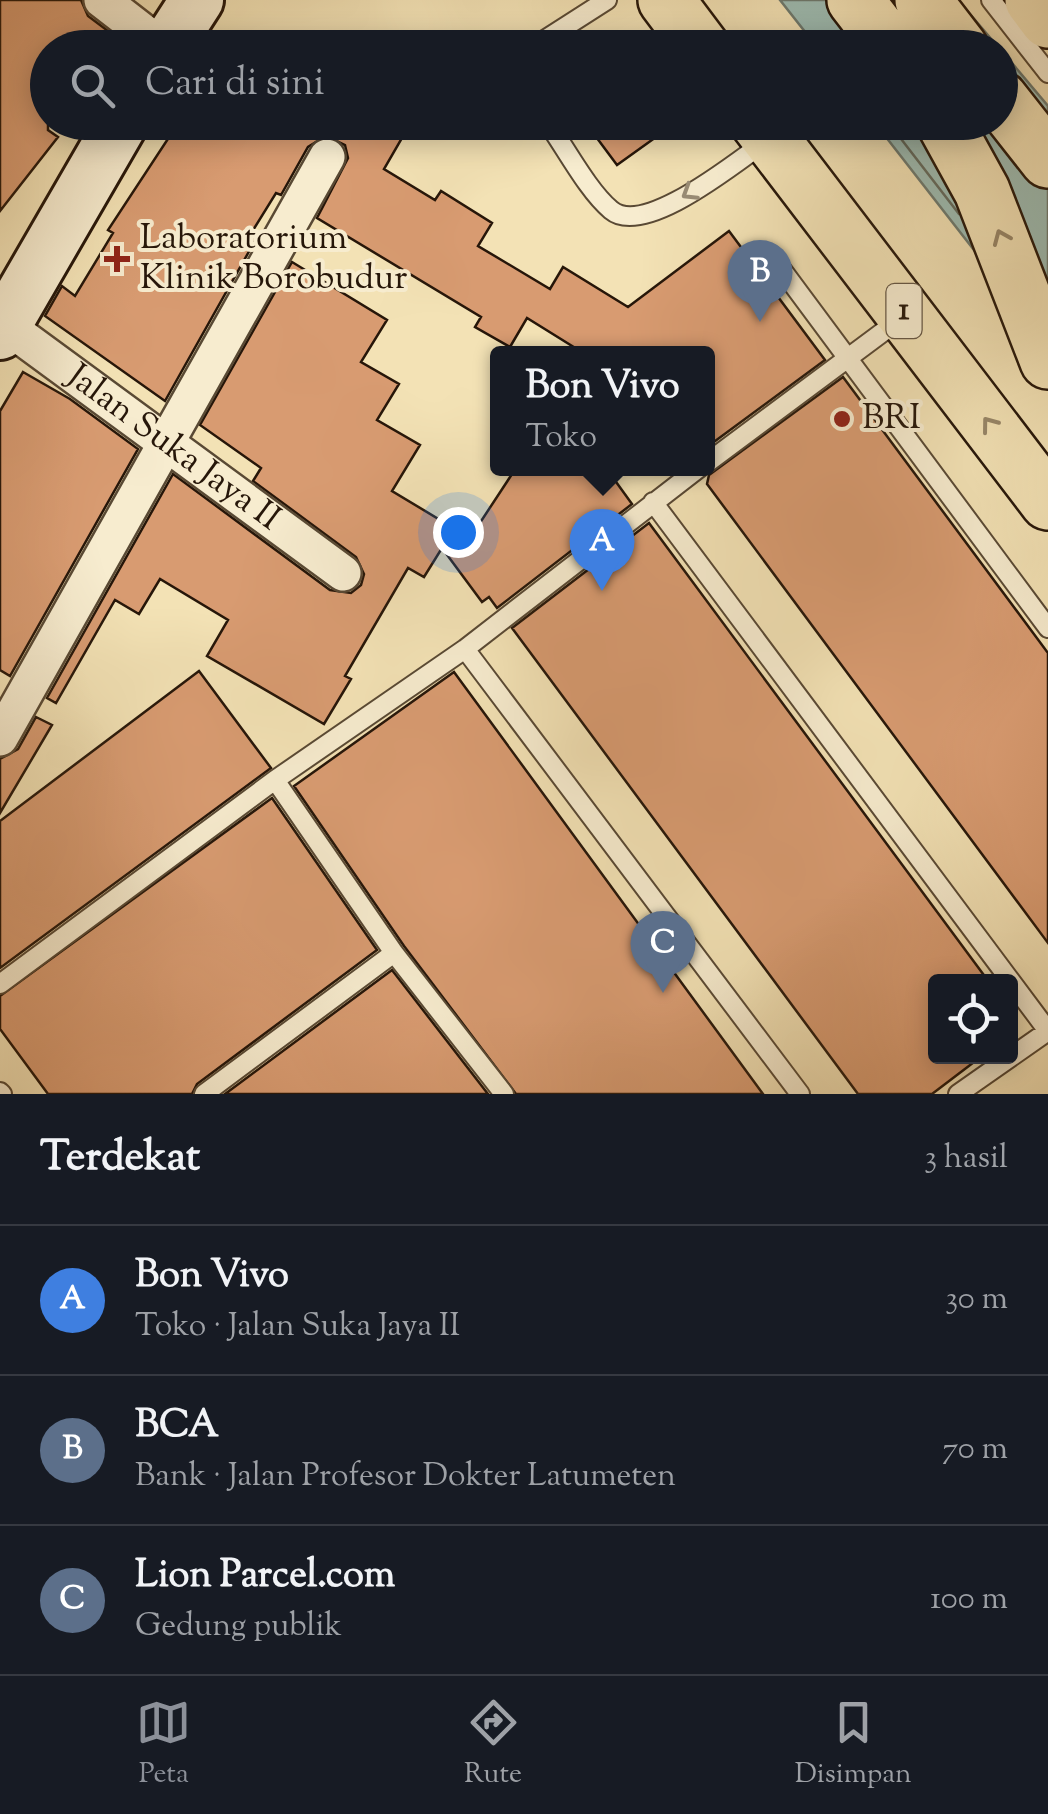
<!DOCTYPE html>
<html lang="id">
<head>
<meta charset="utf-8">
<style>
	body { margin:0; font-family:"Sorts Mill Goudy",serif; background:#242831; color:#f1f3f6 }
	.controls { position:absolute; right:30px; bottom:30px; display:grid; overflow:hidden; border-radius:10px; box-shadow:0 5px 25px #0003 }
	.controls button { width:90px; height:90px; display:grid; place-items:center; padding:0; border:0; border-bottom:2px solid #363941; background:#171b24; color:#f1f3f6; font:50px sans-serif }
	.you { position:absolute; left:458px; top:532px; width:35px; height:35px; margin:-25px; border:8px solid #fff; border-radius:50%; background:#1a73e8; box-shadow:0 0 0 15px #1a73e833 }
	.badge { display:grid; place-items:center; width:65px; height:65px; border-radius:50%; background:#8c9099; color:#fff; font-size:32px; font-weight:700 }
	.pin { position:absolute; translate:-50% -82px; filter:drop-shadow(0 2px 5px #0008) }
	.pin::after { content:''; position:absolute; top:52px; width:35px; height:30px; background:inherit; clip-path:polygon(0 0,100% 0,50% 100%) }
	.popup { position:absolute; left:490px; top:346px; width:225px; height:130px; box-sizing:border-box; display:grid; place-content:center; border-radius:10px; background:#171b24; filter:drop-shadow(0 2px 8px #0005); font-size:32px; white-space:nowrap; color:#9ea1a6 }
	.popup b { font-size:38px; color:#f1f3f6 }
	.popup::after { content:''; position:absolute; left:50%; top:100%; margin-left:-20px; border:20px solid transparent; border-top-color:#171b24 }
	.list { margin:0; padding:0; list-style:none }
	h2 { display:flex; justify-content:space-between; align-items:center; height:130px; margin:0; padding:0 40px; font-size:42px }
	h2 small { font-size:32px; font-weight:400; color:#9ea1a6 }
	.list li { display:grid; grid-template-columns:65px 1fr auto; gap:30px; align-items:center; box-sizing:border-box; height:150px; padding:0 40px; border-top:2px solid #363941 }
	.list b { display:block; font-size:38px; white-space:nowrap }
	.list p { margin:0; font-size:32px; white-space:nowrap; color:#9ea1a6 }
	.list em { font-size:32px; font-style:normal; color:#9ea1a6 }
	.icon { flex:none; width:55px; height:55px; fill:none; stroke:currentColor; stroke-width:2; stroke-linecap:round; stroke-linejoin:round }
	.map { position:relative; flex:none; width:1048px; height:1094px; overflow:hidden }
	.search { position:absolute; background:#171b24; box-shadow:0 5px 25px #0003; left:30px; right:30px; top:30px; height:110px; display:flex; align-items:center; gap:25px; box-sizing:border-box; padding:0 35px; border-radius:55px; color:#9ea1a6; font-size:38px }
	.sheet { height:580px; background:#171b24 }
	nav { display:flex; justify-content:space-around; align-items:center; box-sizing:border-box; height:140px; border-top:2px solid #363941; background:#171b24; font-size:28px; color:#9ea1a6 }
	nav a { display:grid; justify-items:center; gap:5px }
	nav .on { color:#8c9099 }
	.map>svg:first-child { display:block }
</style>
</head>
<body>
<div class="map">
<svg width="1048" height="1094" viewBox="0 0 1048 1094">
	<rect width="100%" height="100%" fill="#f3e2b5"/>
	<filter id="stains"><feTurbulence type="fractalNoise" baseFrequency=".002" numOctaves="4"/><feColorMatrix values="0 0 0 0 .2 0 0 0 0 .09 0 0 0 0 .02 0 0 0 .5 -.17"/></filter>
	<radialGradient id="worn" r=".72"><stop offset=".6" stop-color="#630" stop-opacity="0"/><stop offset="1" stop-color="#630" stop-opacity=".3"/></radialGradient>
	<!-- water -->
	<path fill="#9dbdb4" stroke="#6d7a70" stroke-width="2.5" d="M780 0H958L998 47H817Z
		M1001 50 1048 106V345L875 123 1000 122Z"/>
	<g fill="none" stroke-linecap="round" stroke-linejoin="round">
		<!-- shore -->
		<path stroke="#626a5e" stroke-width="2.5" d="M888 122 959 214"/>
	</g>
	<!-- building -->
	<path fill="#d89b71" stroke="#261609" stroke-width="2.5" d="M0 0H81L88 16 112 34 100 48H48V130L58 137 0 211Z
		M179 122H376L402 138 384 169 435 200 441 191 492 223 478 246 550 289 563 267 628 307 729 231 825 360 707 447V354H585L527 318 510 347 475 327 481 317 317 218 348 158 345 145 326 136 308 147 281 195 276 193 250 235 256 239 165 401 45 316 62 286 75 296 113 233 108 230Z
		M585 122H677L617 165Z
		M292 262 387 320 361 362 399 384 377 420 420 445 392 491 470 538 516 468H606L632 504 497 608 489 597 482 602 442 548 424 577 408 568 345 676 351 679 324 724 207 656 228 620 160 579 139 614 115 600 56 703 47 698 173 474 330 590 351 593 361 585 364 574 356 557 253 481 261 468 200 425Z
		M23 372 70 399 138 449 10 676 0 670V411Z
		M843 377 1048 653V943L707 484 709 475Z
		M649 523 989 982H936V1056H982L932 1094H858L512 628Z
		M199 671 271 768 0 968V821Z
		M454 672 763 1094H516L404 946 294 786Z
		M36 717 52 725 0 813V759L18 749Z
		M272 798 377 950 197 1084 192 1094H48L0 1029V996Z
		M392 970 488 1094H225Z"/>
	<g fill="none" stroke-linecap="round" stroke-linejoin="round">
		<!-- lane casing -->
		<g stroke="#594934" stroke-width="22">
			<path id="lane" d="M991 0 1048 73
				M532 48 607 0
				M547 122C565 147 588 191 611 210 644 238 736 162 765 142
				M771 255 1048 628
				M707 463 899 320
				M653 502 1048 1031
				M465 649 800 1094
				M275 780 394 953 504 1094
				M0 984 275 780 465 649 699 468
				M0 1092 2 1094
				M204 1094 394 953
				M958 1094 1048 1031"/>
		</g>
		<!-- street casing -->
		<g stroke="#594934" stroke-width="40">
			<g id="street">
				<path d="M102 0 164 48"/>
				<path id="s1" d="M0 321 343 573"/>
				<path d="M0 738 327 157"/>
			</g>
		</g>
		<!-- secondary casing -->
		<g stroke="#261609" stroke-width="58">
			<path id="secondary" d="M166 48 197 0
				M0 333 122 122"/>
		</g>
		<!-- highway casing -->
		<g stroke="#261609" stroke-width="60">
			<path id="highway" d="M666 0 702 48
				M855 0 892 48
				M923 0 960 48
				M1033 0 1048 20
				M1000 99 1048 160
				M758 122 1048 502
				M944 122 982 191 1048 361"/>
		</g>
		<!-- lane -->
		<use href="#lane" stroke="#f7eccf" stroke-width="18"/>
		<!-- street -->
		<use href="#street" stroke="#f7eccf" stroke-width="35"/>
		<!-- secondary -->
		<use href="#secondary" stroke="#f7eccf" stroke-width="52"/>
		<!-- highway -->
		<use href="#highway" stroke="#f3e2b5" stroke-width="55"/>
	</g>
	<!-- one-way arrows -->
	<defs><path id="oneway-chevron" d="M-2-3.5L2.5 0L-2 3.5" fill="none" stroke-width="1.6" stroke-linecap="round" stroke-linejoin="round" transform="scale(2.5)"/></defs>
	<use stroke="#998c76" href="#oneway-chevron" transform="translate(689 193) rotate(148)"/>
	<g stroke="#978668">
		<use href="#oneway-chevron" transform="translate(1001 237) rotate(-113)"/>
		<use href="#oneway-chevron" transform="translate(989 424) rotate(-127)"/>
	</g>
	<!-- markers -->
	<g fill="#8f2418" stroke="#f7eccf" stroke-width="4">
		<path d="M112 244h10v10h10v10h-10v10h-10v-10h-10v-10h10z"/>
		<circle cx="842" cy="419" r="10"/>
	</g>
	<g text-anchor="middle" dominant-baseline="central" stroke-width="8" stroke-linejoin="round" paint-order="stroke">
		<!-- shield labels -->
		<rect fill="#f7eccf" stroke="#655644" stroke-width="2.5" x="886.5" y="284" width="35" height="54" rx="8"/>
		<g font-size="32" font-weight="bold" fill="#261609">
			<text x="904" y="311">1</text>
		</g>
		<!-- poi labels -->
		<g font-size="35" fill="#261609" stroke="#f7eccf" text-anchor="start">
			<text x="140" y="239">Laboratorium<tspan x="140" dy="40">Klinik Borobudur</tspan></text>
			<text x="862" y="419">BRI</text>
		</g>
		<!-- street labels -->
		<g font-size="35" fill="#261609" stroke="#f7eccf">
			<text stroke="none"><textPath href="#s1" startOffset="215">Jalan Suka Jaya II</textPath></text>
		</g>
	</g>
	<rect width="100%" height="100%" filter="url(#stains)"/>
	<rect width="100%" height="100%" fill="url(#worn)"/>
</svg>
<div class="controls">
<button><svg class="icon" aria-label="locate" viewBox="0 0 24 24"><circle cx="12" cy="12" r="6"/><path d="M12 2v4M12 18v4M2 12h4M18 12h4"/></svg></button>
</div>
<div class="you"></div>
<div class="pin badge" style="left:602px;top:591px;background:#3f7fe0">A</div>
<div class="popup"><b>Bon Vivo</b>Toko</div>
<div class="pin badge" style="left:760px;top:322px;background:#5c6f8a">B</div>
<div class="pin badge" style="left:663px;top:993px;background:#5c6f8a">C</div>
<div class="search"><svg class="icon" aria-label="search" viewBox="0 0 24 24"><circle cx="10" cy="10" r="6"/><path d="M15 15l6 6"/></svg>Cari di sini</div>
</div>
<section class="sheet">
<h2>Terdekat<small>3 hasil</small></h2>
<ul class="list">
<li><span class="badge" style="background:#3f7fe0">A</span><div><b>Bon Vivo</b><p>Toko · Jalan Suka Jaya II</p></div><em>30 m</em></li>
<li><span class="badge" style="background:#5c6f8a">B</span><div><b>BCA</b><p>Bank · Jalan Profesor Dokter Latumeten</p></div><em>70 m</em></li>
<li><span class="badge" style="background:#5c6f8a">C</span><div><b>Lion Parcel.com</b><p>Gedung publik</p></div><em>100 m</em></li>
</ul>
</section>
<nav>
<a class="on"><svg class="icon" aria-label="map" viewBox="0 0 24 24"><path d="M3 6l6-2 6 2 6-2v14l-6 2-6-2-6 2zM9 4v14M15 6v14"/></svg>Peta</a>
<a><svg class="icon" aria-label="directions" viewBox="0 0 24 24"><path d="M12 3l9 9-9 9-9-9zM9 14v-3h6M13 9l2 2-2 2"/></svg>Rute</a>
<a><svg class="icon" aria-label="saved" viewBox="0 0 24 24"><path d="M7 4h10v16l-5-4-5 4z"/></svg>Disimpan</a>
</nav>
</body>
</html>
